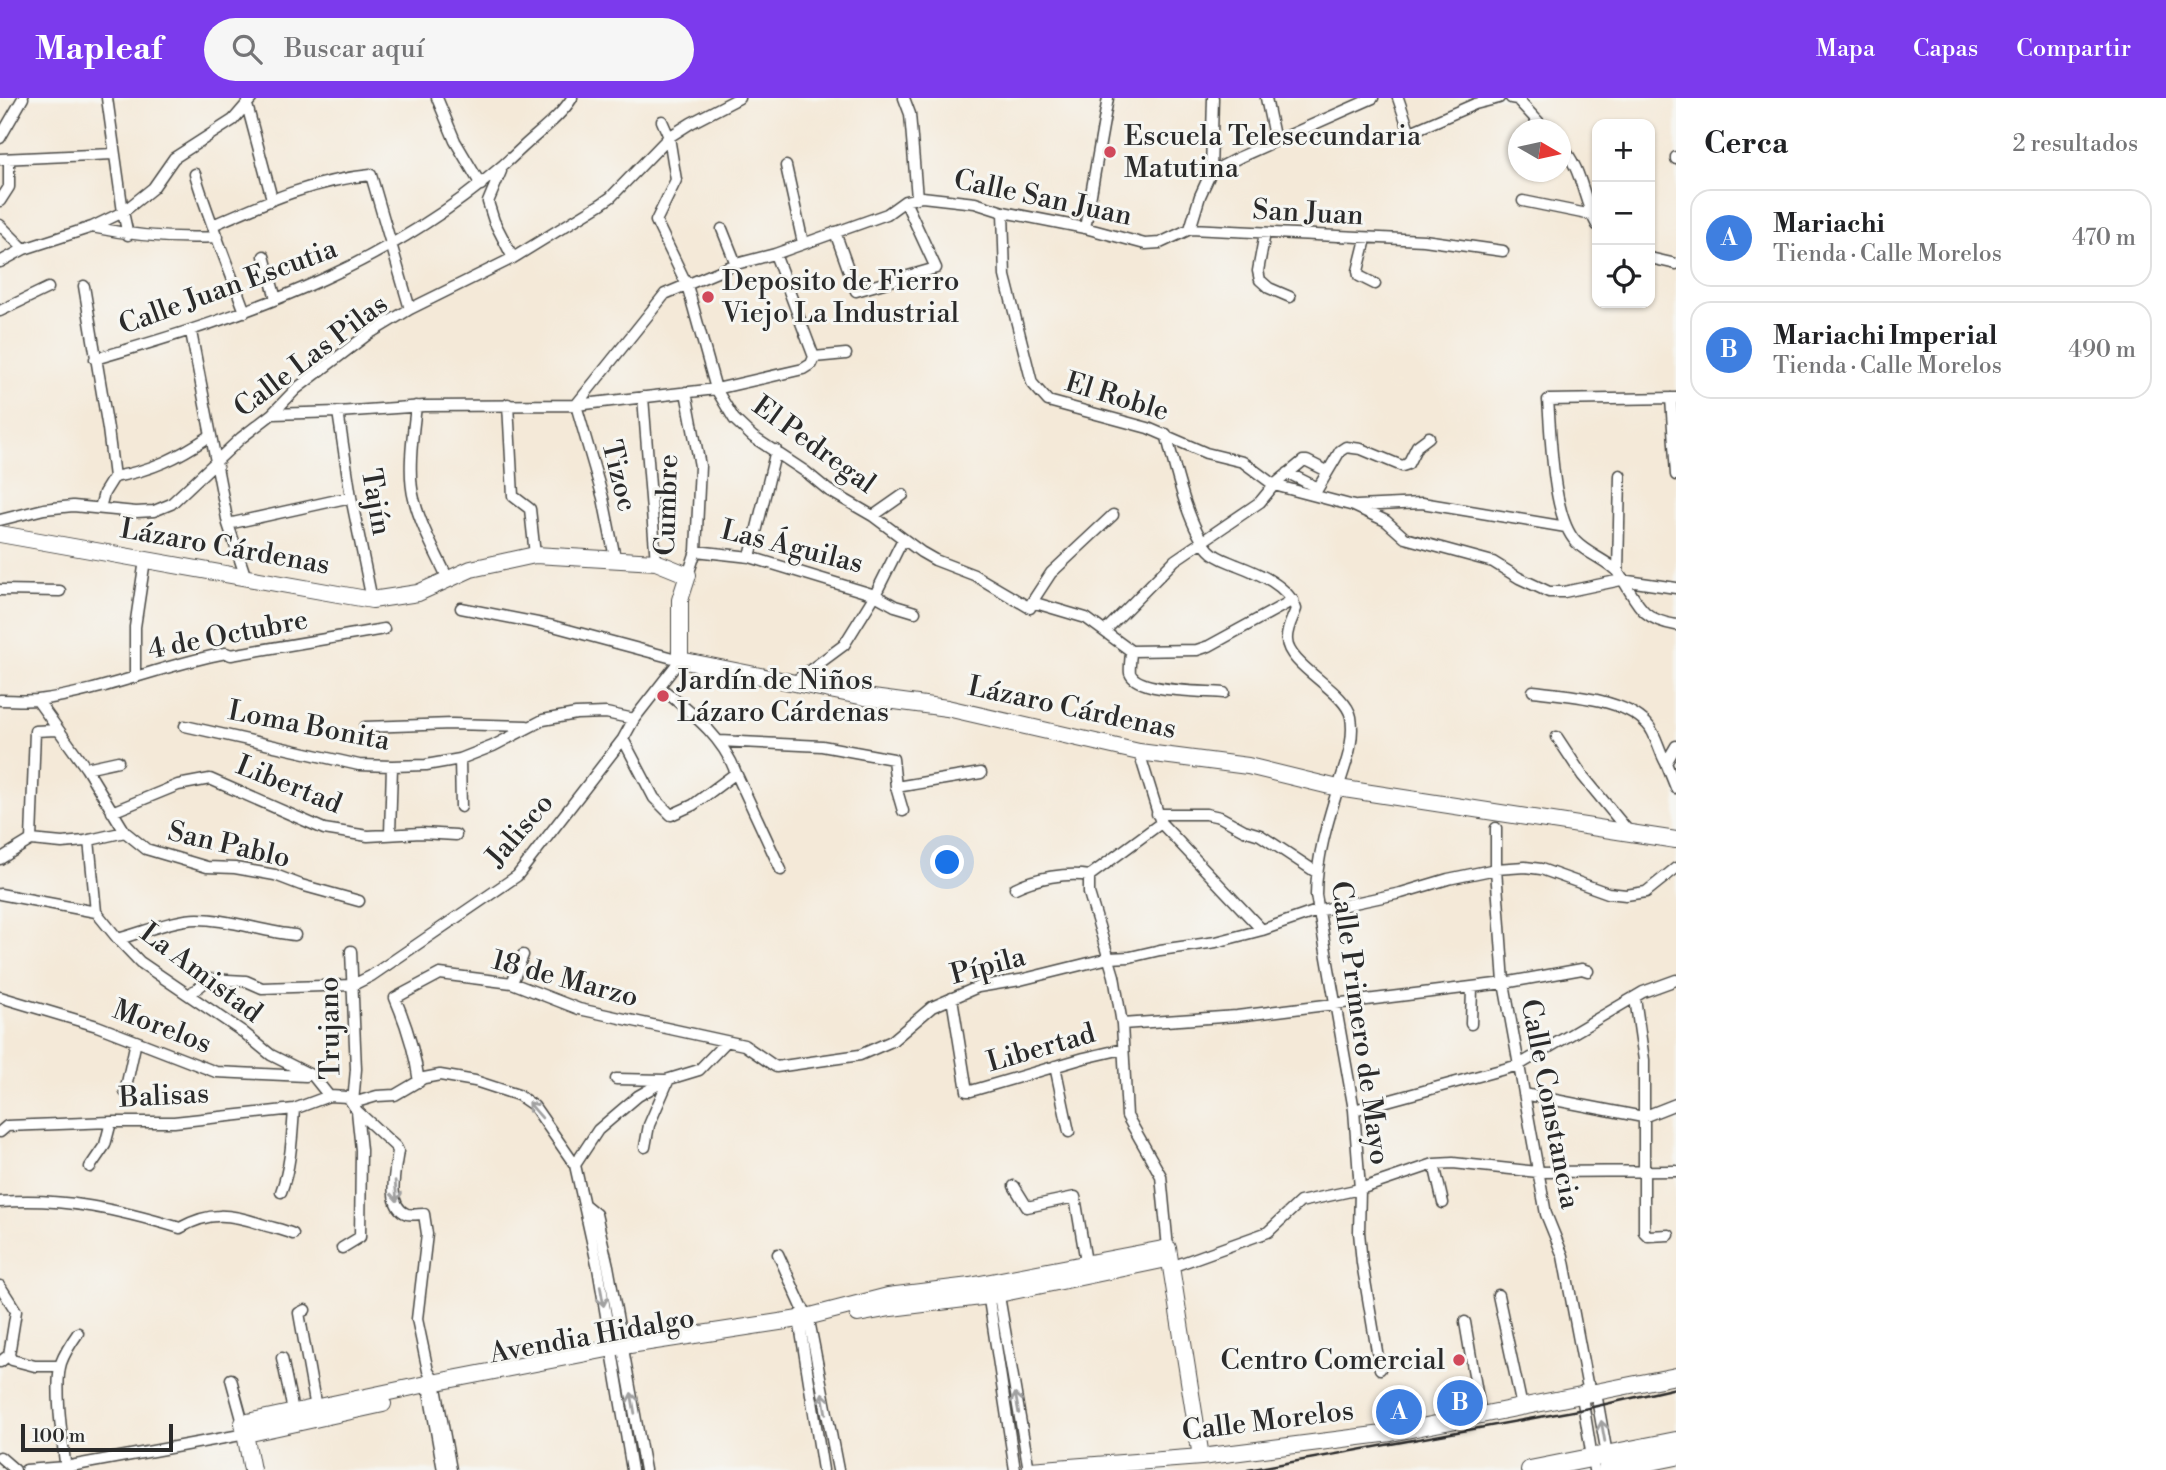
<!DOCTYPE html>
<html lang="es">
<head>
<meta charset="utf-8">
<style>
	body { margin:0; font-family:"Libre Bodoni",serif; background:#f6f6f6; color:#202124 }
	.controls { position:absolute; right:21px; top:21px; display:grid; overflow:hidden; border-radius:14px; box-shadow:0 2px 5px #0004 }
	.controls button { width:63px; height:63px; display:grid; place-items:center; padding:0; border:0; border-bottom:2px solid #e0e0e0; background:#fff; color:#202124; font:35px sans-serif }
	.compass { position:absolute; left:1508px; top:21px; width:63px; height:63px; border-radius:50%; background:#fff; box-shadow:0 2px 5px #0004; rotate:99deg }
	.scale { position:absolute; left:21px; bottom:18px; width:152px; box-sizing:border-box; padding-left:7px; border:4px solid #2b2b2b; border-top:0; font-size:19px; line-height:24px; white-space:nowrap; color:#2b2b2b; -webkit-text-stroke:5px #f6f6f2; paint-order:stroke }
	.you { position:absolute; left:948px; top:765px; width:24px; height:24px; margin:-18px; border:5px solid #fff; border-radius:50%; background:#1a73e8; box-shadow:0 0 0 10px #1a73e833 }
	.badge { display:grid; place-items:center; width:46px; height:46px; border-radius:50%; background:#7c3aed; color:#fff; font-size:23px; font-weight:700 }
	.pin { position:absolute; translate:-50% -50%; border:4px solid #fff; box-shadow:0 2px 7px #0006 }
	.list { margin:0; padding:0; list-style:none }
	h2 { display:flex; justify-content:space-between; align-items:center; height:91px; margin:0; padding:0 28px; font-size:30px }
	h2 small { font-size:23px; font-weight:400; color:#757577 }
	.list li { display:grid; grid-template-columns:46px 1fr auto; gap:21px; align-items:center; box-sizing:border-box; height:98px; margin:0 14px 14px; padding:0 14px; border:2px solid #e0e0e0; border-radius:21px }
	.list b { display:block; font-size:26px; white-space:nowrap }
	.list p { margin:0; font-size:23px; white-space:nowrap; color:#757577 }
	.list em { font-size:23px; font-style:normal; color:#757577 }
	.icon { flex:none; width:38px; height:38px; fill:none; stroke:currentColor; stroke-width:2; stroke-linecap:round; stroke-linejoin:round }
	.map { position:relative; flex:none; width:1676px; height:1372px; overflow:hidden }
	header { display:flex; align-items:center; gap:42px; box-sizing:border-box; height:98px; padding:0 35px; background:#7c3aed; color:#fff }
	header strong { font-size:33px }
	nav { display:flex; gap:38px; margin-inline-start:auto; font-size:24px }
	.search { width:490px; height:63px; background:#f6f6f6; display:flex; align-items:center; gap:18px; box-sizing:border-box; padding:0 24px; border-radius:38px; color:#757577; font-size:26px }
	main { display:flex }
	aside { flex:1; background:#fff }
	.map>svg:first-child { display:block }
</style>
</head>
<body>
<header>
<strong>Mapleaf</strong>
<div class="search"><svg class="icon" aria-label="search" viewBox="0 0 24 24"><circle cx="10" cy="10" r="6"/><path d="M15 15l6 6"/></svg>Buscar aquí</div>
<nav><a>Mapa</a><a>Capas</a><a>Compartir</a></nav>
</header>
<main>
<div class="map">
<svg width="1676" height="1372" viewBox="0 0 1676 1372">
	<rect width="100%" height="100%" fill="#f6f6f2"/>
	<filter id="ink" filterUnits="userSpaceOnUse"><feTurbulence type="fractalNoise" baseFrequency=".0143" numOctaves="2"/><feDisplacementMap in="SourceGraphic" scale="14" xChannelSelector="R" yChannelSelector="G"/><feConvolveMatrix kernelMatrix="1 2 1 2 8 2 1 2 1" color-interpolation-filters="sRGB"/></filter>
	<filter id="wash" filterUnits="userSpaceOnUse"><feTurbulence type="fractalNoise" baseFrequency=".00686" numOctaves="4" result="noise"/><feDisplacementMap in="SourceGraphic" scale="28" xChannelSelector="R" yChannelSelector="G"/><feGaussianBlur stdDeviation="1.57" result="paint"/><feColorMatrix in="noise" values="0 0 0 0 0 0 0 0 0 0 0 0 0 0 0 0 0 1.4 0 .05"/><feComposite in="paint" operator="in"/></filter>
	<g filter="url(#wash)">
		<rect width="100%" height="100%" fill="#f4e9d8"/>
	</g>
	<g filter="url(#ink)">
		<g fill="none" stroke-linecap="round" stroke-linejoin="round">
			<!-- street casing -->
			<g stroke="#494845" stroke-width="13">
				<path id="street" d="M107 0 123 114 128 137
					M437 0 455 43 481 87
					M904 0 910 16 917 100
					M1266 0 1275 43
					M1398 0 1409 32 1413 33 1475 6 1499 0
					M1511 0 1517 1 1546 32
					M247 7 272 101
					M662 23 669 39 676 82 656 123 687 187 716 291 734 321 753 339 806 374 828 392 873 418 921 454 935 462 974 477 1030 510 1032 504 1086 520 1131 553
					M0 40 23 0
					M1560 46C1584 73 1581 98 1597 127
					M1676 59V61
					M0 61 114 56
					M786 68 803 145
					M501 73 488 104 494 123 513 160
					M1211 74 1213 0
					M195 76C209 122 228 168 245 214
					M0 103 9 89V61
					M1523 103 1592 117
					M1003 114 1005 178 1032 285 1048 303 1148 330 1206 355 1243 364 1274 387 1354 408 1386 423 1405 440 1493 464 1519 480 1549 494H1564L1621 482 1676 490
					M0 127 24 151
					M213 127C265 104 314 82 371 77L410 211
					M92 129C134 138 175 141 218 139
					M1085 130 1108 0
					M722 131 736 166
					M1190 131 1200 98 1211 74 1240 59 1373 0
					M835 134 856 193 936 170 905 103
					M1265 135 1258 173 1260 182 1269 190 1290 199
					M1366 141 1358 173 1359 178 1375 186
					M775 156 814 259
					M264 158 276 201
					M1650 160 1676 166
					M0 164 24 151 92 129 123 114 153 90 174 60 233 22 252 0
					M84 188 108 331 114 379 104 395 100 410
					M0 213 48 190
					M191 234 228 426 246 480
					M95 261C252 216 403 164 523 49 539 34 561 18 572 0
					M686 294 700 368 696 453 688 477
					M643 299 656 464
					M1671 300 1676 377
					M1676 300 1548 302C1551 337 1552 419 1576 444 1587 456 1611 464 1619 476 1638 504 1639 521 1676 527
					M508 306 513 398 530 411 535 457
					M576 307 665 196 736 166 775 156 887 116 905 103 922 99 975 105 1003 114 1085 130 1145 146 1160 145 1190 131 1424 142 1503 153
					M576 307 603 400 615 460
					M416 308C413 335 407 375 414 401 421 429 436 455 448 481
					M338 314 351 399 372 502
					M272 316 338 314 424 308 576 307 716 291 803 271 811 266 814 259 846 256
					M1166 336C1175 368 1187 427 1209 452 1216 460 1228 463 1237 467 1258 475 1289 488 1296 511 1293 520 1286 531 1287 542 1287 567 1346 593 1351 619 1355 643 1346 665 1339 687 1328 722 1316 761 1316 797L1354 1012 1360 1091 1359 1134 1362 1165 1380 1271
					M1288 375 1318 390
					M114 379C153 372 177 360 210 338
					M1314 397 1340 353 1346 349 1361 351 1402 368 1408 366 1417 348 1429 339
					M1357 408 1422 405 1566 429
					M873 418 903 397
					M0 422 44 411 73 408 136 414 154 413 171 406 241 340 272 316 296 291 367 237 410 211 513 160 601 106 611 99 669 39 691 25 739 0
					M228 426 351 399
					M696 453 750 459 875 497 895 508 915 514
					M750 459 776 352
					M1618 475 1620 377
					M0 492 60 493
					M1032 504 1051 475 1113 417
					M1105 533 1175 462 1260 404 1274 387 1303 363H1307L1327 373
					M1131 553 1197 552 1209 548 1293 502
					M1131 553C1131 559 1129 569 1130 575 1137 595 1205 593 1224 595
					M135 579V529L145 462
					M794 584 844 547 875 497 903 441
					M1533 593C1566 597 1623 600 1647 626 1656 635 1659 653 1666 665
					M0 602C12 602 26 603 38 602 102 594 162 567 226 555L231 557 384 531
					M37 602 86 670 125 734 146 751 207 769 235 770 275 777 301 787 359 803
					M185 628 359 667 392 668 426 667 460 661 493 648 543 622 576 616 606 615 634 621
					M365 629 452 626 527 628
					M1557 639 1582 677 1629 734
					M623 641 654 700 671 717 693 707 736 675C722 637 690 614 660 589
					M719 643 822 648 893 661 896 689 981 675
					M1676 648 1666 665 1676 690
					M1139 654 1161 725 1262 832
					M460 661 461 709
					M86 670 118 663
					M736 675 781 772
					M896 689 903 713
					M112 714 178 687 210 681 324 731 368 738 421 735 456 737
					M1157 716H1206L1220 719 1244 732 1260 737 1316 774
					M1161 725 1089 778V795L1114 878 1122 926 1127 1018 1161 1078 1168 1150
					M1496 730V771L1504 885 1546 1116 1563 1158 1587 1285 1596 1295 1608 1362
					M390 736 392 668
					M31 742 35 633 56 632
					M89 742 96 814 118 841 140 864 243 934 271 957 313 978 329 998 348 999 357 1013 396 1049 398 1053C396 1069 385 1108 407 1116 412 1117 419 1116 424 1116L427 1136 417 1221 428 1273 435 1284 451 1372
					M0 761 31 742 62 745 85 743 125 734
					M1015 790C1035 780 1067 774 1089 778
					M0 796 96 814
					M118 841C141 835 174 821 198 821 230 821 263 834 295 837
					M351 853 356 971 353 1005
					M512 885 523 857
					M189 897 209 881 246 883 262 890 353 887 371 878 517 778 623 641 634 621 680 562 553 528 461 510
					M0 899 97 928 216 974 306 978
					M952 900 967 993H971L1084 960 1123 951
					M1635 900 1644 962V1134L1648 1138 1669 1137
					M1122 926 1237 918 1504 885 1582 871 1588 873
					M1471 926 1472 889
					M1055 968 1069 1034
					M616 981 666 982 699 972 726 944
					M419 984C415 954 407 928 395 900L440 876 512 885 579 911 744 947 776 969 860 957 892 943 932 909 978 889 1020 882 1109 860 1130 859 1160 852 1216 844 1262 832 1317 813 1401 795 1448 781 1496 771 1525 769 1541 771 1608 795 1626 797 1646 794 1676 770
					M125 994 136 943
					M1524 996 1643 1019 1676 1006
					M353 1005 377 998 395 997 424 980 440 977 475 983 518 997 534 1008 575 1067 598 1170 632 1372
					M1354 1012 1519 967 1643 894 1676 882
					M0 1034 7 1028 111 1024H174L294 1011 329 998
					M645 1049 649 1027 669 981
					M1434 1066 1443 1105
					M575 1067 598 1032 638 998 666 982
					M90 1069 105 1047 111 1024
					M1014 1088 1027 1109 1075 1099 1086 1164
					M281 1094C291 1068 292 1039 294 1011
					M0 1104C63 1099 120 1112 180 1130 210 1113 230 1116 261 1126 272 1130 282 1131 293 1136
					M585 1107 596 1116 608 1168 645 1372
					M342 1150 360 1139 361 1052 357 1013
					M778 1156 802 1209 808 1217 838 1372
					M1171 1169 1268 1134 1300 1104 1360 1091 1434 1066 1453 1065 1538 1074 1676 1073
					M0 1188 16 1213 9 1257 0 1264
					M998 1192 1029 1372
					M988 1195 1015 1372
					M1498 1197 1522 1309
					M305 1212 299 1215 316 1310
					M800 1216 799 1221 823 1372
					M1465 1224 1481 1318
					M9 1257 12 1262 35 1268H60
					M282 1260 293 1313
					M231 1281 243 1325
					M427 1282 443 1372
					M1584 1292 1582 1298 1594 1372
					M0 1359 15 1372
					M26 1372 65 1369 246 1336
					M66 1372C63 1347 54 1288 61 1265 65 1254 71 1245 78 1235"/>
			</g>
			<!-- secondary casing -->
			<g stroke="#494845" stroke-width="18">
				<path id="secondary" d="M0 436 372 502 418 495 471 471 535 457 656 464 688 477 680 502V562L865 599 947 610 1139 654 1248 668 1338 690 1676 742
					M858 1216 891 1210 989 1198 1167 1161
					M246 1336 383 1306
					M252 1372 243 1325 427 1286 623 1248 799 1221 888 1198 970 1188 1168 1150 1201 1359
					M1030 1372 1201 1359 1391 1335 1676 1278"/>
			</g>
			<!-- primary casing -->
			<g stroke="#494845" stroke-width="20">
				<path id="primary" d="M1530 1372 1676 1343
					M1607 1372 1676 1358"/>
			</g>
			<!-- street -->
			<use href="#street" stroke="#fff" stroke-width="10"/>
			<!-- secondary -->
			<use href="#secondary" stroke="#fff" stroke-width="16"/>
			<!-- primary -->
			<use href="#primary" stroke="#fff" stroke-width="18"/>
			<!-- rail -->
			<path stroke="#2b2b2b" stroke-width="2.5" d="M1248 1372 1584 1311 1676 1290"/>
		</g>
		<!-- one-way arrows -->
		<defs><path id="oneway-shaft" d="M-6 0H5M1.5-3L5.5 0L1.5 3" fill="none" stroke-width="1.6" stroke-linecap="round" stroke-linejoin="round" transform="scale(1.75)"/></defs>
		<g stroke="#a0a0a0">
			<use href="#oneway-shaft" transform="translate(535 1012) rotate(-131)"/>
			<use href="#oneway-shaft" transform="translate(396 1093) rotate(85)"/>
			<use href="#oneway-shaft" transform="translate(602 1198) rotate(80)"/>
			<use href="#oneway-shaft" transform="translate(633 1305) rotate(-100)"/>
			<use href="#oneway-shaft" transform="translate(824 1305) rotate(-100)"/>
			<use href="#oneway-shaft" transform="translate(1017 1305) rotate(-100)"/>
			<use href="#oneway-shaft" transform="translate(1603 1333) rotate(-100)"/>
		</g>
	</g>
	<!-- markers -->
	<g fill="#d1495b" stroke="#f6f6f2" stroke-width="2.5">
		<circle cx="1110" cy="54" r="7"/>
		<circle cx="708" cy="199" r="7"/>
		<circle cx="663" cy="598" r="7"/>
		<circle cx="1459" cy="1262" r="7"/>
	</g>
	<g text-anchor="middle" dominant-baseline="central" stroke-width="6" stroke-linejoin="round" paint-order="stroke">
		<!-- poi labels -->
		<g font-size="28" fill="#2b2b2b" stroke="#f6f6f2" text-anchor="start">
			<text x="1124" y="38">Escuela Telesecundaria<tspan x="1124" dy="32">Matutina</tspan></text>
			<text x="722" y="183">Deposito de Fierro<tspan x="722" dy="32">Viejo La Industrial</tspan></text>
			<text x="677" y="582">Jardín de Niños<tspan x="677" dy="32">Lázaro Cárdenas</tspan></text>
			<text x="1445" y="1262" text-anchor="end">Centro Comercial</text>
		</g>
		<!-- street labels -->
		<g font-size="28" fill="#2b2b2b" stroke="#f6f6f2">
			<text transform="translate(1043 100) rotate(12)">Calle San Juan</text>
			<text transform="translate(1308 115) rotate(3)">San Juan</text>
			<text transform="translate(228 189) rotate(-20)">Calle Juan Escutia</text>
			<text transform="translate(311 258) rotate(-37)">Calle Las Pilas</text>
			<text transform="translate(1117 299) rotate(17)">El Roble</text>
			<text transform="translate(814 347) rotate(36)">El Pedregal</text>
			<text transform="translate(619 378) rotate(76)">Tizoc</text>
			<text transform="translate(376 404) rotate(80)">Tajín</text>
			<text transform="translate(667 407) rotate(-88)">Cumbre</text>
			<text transform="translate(225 449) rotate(10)">Lázaro Cárdenas</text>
			<text transform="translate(792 449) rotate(14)">Las Águilas</text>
			<text transform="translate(228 537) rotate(-11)">4 de Octubre</text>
			<text transform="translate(1072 610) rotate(12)">Lázaro Cárdenas</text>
			<text transform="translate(309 628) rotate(11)">Loma Bonita</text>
			<text transform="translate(289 687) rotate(22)">Libertad</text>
			<text transform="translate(520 732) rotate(-49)">Jalisco</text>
			<text transform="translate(229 747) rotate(13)">San Pablo</text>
			<text transform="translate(988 868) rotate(-15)">Pípila</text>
			<text transform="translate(201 875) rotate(37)">La Amistad</text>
			<text transform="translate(565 881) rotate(15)">18 de Marzo</text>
			<text transform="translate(1360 925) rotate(82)">Calle Primero de Mayo</text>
			<text transform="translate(162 929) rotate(21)">Morelos</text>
			<text transform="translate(330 930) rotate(-91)">Trujano</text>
			<text transform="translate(1041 950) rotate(-16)">Libertad</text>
			<text transform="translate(164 998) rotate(-3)">Balisas</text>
			<text transform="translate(1550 1006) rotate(79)">Calle Constancia</text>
			<text transform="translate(592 1238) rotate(-10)">Avendia Hidalgo</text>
			<text transform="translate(1268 1323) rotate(-7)">Calle Morelos</text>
		</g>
	</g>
</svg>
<div class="controls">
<button>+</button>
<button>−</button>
<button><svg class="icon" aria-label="locate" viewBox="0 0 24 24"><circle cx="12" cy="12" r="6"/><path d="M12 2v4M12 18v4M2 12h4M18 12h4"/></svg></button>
</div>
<svg class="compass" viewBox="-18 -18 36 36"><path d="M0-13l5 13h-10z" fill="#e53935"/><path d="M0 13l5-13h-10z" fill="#757577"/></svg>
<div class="scale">100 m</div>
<div class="you"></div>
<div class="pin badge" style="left:1399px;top:1314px;background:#3f7fe0">A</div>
<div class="pin badge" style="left:1460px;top:1305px;background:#3f7fe0">B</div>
</div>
<aside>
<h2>Cerca<small>2 resultados</small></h2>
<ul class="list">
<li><span class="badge" style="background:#3f7fe0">A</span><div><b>Mariachi</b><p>Tienda · Calle Morelos</p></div><em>470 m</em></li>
<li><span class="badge" style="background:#3f7fe0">B</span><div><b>Mariachi Imperial</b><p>Tienda · Calle Morelos</p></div><em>490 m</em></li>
</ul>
</aside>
</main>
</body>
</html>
